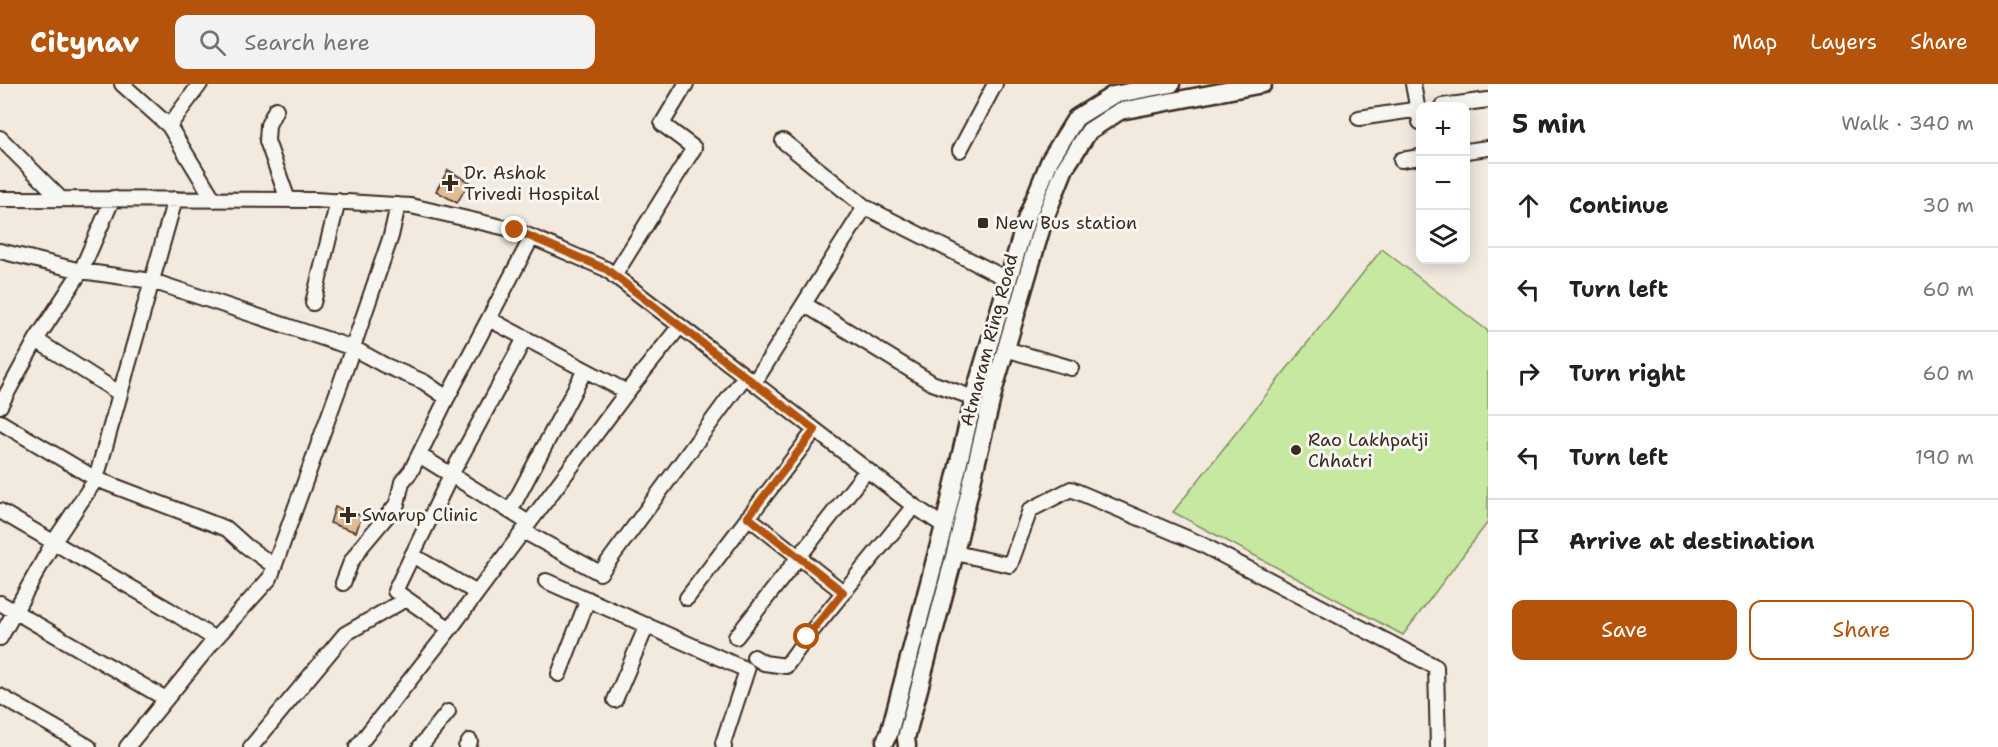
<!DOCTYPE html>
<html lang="en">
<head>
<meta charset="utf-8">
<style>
	body { margin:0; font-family:"Shantell Sans",sans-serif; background:#f2f2f2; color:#202124 }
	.controls { position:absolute; right:18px; top:18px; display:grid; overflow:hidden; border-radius:12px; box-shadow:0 3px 15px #0003 }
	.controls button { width:54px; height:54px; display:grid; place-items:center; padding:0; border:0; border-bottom:2px solid #e0e0e0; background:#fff; color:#202124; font:30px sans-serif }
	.stop { position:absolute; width:18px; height:18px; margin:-14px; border:4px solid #b45309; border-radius:50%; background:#fff }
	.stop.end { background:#b45309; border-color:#fff; box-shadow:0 2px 6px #0008 }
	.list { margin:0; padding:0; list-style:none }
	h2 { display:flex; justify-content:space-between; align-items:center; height:78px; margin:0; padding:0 24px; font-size:26px }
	h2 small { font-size:20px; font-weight:400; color:#757577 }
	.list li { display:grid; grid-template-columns:39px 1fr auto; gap:18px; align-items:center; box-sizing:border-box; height:84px; padding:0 24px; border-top:2px solid #e0e0e0 }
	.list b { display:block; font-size:22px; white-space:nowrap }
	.list em { font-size:20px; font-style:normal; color:#757577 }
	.actions { display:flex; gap:12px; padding:18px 24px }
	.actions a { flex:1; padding:14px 0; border:2px solid #b45309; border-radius:12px; text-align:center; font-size:21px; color:#b45309 }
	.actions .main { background:#b45309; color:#fff }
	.icon { flex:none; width:33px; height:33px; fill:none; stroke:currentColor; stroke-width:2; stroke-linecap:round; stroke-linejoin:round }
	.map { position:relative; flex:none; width:1488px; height:663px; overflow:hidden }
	header { display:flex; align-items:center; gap:36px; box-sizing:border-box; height:84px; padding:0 30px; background:#b45309; color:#fff }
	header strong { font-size:28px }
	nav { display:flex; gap:33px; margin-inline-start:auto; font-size:21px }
	.search { width:420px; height:54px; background:#f2f2f2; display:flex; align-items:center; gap:15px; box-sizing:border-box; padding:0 21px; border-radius:12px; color:#757577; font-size:22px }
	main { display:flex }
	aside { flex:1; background:#fff }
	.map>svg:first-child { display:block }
</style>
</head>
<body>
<header>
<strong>Citynav</strong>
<div class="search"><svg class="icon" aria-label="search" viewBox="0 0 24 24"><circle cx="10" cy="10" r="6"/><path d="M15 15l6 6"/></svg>Search here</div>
<nav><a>Map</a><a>Layers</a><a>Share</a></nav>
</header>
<main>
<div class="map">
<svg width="1488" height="663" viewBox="0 0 1488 663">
	<rect width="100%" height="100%" fill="#f2eadf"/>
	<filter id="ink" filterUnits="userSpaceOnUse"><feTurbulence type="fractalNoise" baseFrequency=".0167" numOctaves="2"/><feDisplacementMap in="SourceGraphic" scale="12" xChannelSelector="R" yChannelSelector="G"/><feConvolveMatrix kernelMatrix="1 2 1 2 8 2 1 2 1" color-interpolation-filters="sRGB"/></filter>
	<g filter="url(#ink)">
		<!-- green -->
		<path fill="#c7e8a1" stroke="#818960" stroke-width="1.5" d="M1382 165 1488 247V438L1403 551 1173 428Z"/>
		<!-- building -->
		<path fill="#e1bb92" stroke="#3b2a1e" stroke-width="1.5" d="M448 86 469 98 457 119 436 107Z
			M335 423 362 432 356 448 330 439Z"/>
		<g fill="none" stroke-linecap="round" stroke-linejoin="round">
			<!-- minor casing -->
			<g stroke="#3b2a1e" stroke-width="18">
				<path id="minor" d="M122 0 169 42 214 116
					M1413 0 1420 38
					M1442 22 1488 16
					M276 25 268 41 267 57 288 116
					M1359 34 1420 25
					M169 42 200 0
					M0 54 60 114
					M783 57 865 123 1007 195
					M960 66 995 0
					M1466 67 1488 64
					M1401 76 1420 73
					M0 115 315 116 411 122 515 146 606 185 914 422 944 442
					M0 167 81 187 152 197 353 264 384 281 424 298 447 314
					M614 192 694 64 662 40 686 0
					M313 219 338 117
					M804 220 932 299 974 314
					M489 235 627 308
					M36 256 119 309
					M1005 265 1071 284
					M754 299 865 123
					M0 322 36 256 81 187 113 114
					M0 338 96 395 227 445 246 462 274 482
					M419 371 529 439
					M0 427 168 525 215 555
					M510 427 585 286
					M748 433 843 508
					M523 447 600 489 745 292
					M955 469 1010 481 1030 426 1071 405 1201 460 1436 583 1438 663
					M412 471 477 509
					M546 497 747 586 723 659 724 663
					M343 499 351 478 361 463 397 420 402 398 411 387 447 314 532 153
					M687 514 815 346
					M0 519 166 615
					M450 545 395 507 451 391 525 254
					M736 553 867 386
					M0 554 53 459 96 395 175 115
					M754 573 764 579 786 582 807 553 914 422
					M559 590 588 515
					M0 612 89 663
					M615 616 647 541
					M127 663 215 555 270 494 340 301 391 152 398 121
					M251 663 345 550 406 515
					M357 663 450 545 627 308 680 242
					M420 663 448 628
					M466 663 470 657"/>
			</g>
			<!-- major casing -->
			<g stroke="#3b2a1e" stroke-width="21">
				<path id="major" d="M885 657 889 650 944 442 977 301 1027 133 1050 76 1076 34 1113 11 1171 0
					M907 662 906 654 955 469 994 305 1043 139 1065 84 1089 47 1120 27 1263 0"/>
			</g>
			<!-- minor -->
			<use href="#minor" stroke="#f6f6f2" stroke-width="14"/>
			<!-- major -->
			<use href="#major" stroke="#f6f6f2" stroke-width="16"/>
		</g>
	</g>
	<g fill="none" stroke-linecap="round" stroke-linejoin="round" filter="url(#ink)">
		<!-- route -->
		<path stroke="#b45309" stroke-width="8" d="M515 146 606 185 815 346 748 433 843 508 807 553"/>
	</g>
	<!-- markers -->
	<g fill="#3b2a1e" stroke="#f6f6f2" stroke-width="2">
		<path d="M447 90h6v6h6v6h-6v6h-6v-6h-6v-6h6z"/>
		<rect x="977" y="133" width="12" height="12" rx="3"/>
		<circle cx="1296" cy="366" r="6"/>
		<path d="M345 422h6v6h6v6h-6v6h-6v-6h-6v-6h6z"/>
	</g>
	<g text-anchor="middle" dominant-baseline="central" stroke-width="6" stroke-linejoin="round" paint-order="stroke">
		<!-- poi labels -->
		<g font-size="18" fill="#3b2a1e" stroke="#f6f6f2" text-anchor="start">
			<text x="464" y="89">Dr. Ashok<tspan x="464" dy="21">Trivedi Hospital</tspan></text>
			<text x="995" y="139">New Bus station</text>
			<text x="1308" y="356">Rao Lakhpatji<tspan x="1308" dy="21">Chhatri</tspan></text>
			<text x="362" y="431">Swarup Clinic</text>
		</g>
		<!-- street labels -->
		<g font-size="18" fill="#3b2a1e" stroke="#f6f6f2">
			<text transform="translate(989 256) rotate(-75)">Atmaram Ring Road</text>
		</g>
	</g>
</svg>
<div class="controls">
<button>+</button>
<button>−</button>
<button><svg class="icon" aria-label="layers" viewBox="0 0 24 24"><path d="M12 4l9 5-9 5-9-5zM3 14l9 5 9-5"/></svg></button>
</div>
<div class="stop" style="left:807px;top:553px"></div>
<div class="stop end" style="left:515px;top:146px"></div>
</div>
<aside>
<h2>5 min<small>Walk · 340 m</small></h2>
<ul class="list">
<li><svg class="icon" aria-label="ahead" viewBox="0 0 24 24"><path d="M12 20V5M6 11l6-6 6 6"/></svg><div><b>Continue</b></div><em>30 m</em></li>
<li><svg class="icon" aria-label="left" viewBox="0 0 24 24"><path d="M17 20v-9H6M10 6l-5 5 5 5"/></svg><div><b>Turn left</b></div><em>60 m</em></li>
<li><svg class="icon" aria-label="right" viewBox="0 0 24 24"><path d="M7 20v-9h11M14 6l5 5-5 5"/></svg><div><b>Turn right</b></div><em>60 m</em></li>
<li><svg class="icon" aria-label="left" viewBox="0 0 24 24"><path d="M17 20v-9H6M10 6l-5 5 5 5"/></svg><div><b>Turn left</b></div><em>190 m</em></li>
<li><svg class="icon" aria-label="arrive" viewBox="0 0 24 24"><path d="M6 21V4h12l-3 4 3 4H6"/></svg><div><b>Arrive at destination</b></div></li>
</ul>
<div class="actions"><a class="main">Save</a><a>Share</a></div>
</aside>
</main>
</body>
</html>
